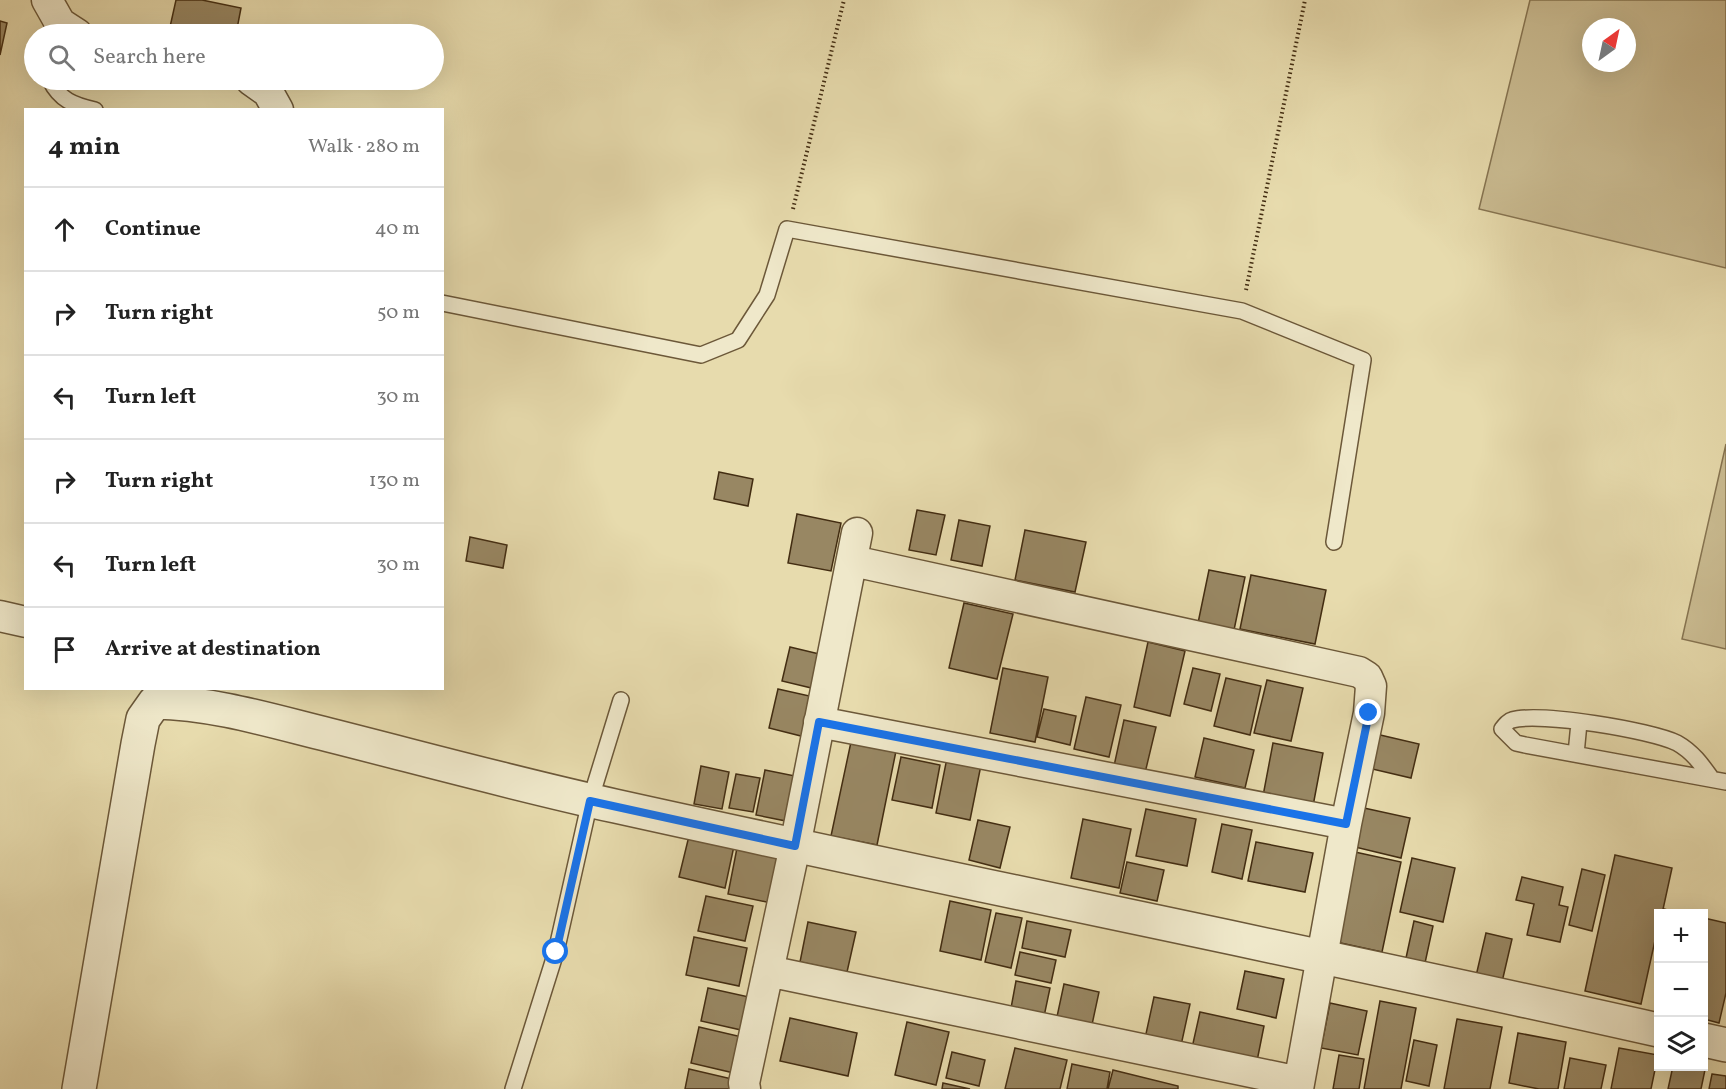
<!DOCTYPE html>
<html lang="en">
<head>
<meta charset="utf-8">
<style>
	body { margin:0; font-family:Vollkorn,serif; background:#f2f2f2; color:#222 }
	.controls { position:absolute; right:18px; bottom:18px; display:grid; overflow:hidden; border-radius:0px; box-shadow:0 6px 24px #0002 }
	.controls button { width:54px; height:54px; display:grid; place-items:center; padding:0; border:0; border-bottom:2px solid #e0e0e0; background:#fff; color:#222; font:30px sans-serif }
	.compass { position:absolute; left:1582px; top:18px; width:54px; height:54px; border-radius:50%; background:#fff; box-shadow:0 6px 24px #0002; rotate:33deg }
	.stop { position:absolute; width:18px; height:18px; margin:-14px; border:4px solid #1a73e8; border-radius:50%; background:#fff }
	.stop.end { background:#1a73e8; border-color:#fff; box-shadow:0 2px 6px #0008 }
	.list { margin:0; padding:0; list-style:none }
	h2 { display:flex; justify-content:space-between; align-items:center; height:78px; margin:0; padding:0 24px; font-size:26px }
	h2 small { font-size:20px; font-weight:400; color:#767676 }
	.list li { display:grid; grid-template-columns:39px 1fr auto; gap:18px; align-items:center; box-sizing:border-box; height:84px; padding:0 24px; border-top:2px solid #e0e0e0 }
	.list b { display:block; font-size:22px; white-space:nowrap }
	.list em { font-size:20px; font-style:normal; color:#767676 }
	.icon { flex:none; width:33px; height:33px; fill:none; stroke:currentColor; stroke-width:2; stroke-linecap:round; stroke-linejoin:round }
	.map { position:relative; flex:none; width:1726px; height:1089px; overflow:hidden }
	.search { position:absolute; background:#fff; box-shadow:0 6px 24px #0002; left:24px; top:24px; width:420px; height:66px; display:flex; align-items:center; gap:15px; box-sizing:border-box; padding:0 21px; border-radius:33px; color:#767676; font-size:22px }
	.panel { position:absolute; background:#fff; box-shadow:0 6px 24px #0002; left:24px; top:108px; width:420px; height:582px; border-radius:0px }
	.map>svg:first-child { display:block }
</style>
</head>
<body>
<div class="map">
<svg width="1726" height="1089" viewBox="0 0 1726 1089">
	<rect width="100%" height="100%" fill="#e7dbad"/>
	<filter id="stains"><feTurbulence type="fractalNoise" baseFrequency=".00333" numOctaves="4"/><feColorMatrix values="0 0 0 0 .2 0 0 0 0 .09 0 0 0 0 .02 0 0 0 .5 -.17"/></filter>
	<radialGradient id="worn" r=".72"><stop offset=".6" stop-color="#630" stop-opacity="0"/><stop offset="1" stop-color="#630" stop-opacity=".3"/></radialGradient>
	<!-- green -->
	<path fill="#cbbd93" stroke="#877552" stroke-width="1.5" fill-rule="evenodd" d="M1530 0H1726V268L1479 209ZM1591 27H1627V63H1591Z
		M1726 444V649L1682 639Z"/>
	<!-- building -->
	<path fill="#988763" stroke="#432d12" stroke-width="1.5" d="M176 0H202L241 8 236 34H207L170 27Z
		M0 21 7 23 0 55Z
		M719 472 753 479 748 506 714 499Z
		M917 510 945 515 936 555 909 550Z
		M797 514 841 523 831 571 788 563Z
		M959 520 990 526 982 566 951 560Z
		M1025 530 1086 542 1075 592 1015 580Z
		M470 537 507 545 503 568 466 561Z
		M1209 570 1245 577 1234 630 1198 623Z
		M1251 575 1326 590 1315 644 1240 629Z
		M964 603 1013 614 997 679 949 668Z
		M1148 642 1185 651 1170 716 1134 707Z
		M790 647 832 657 824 691 782 681Z
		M1003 668 1048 677 1035 742 990 733Z
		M1193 668 1220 674 1211 711 1184 704Z
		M1226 678 1261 686 1250 735 1214 726Z
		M1267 680 1303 688 1291 741 1254 733Z
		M778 689 814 697 805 737 769 728Z
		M1086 697 1121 705 1109 757 1074 749Z
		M1044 709 1076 716 1070 745 1037 737Z
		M1124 720 1156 727 1145 773 1114 766Z
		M1376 734 1419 744 1411 778 1368 768Z
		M1204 738 1254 750 1245 788 1195 777Z
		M851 742 896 751 877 845 831 836Z
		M1273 743 1323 753 1313 806 1263 796Z
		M901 757 940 765 932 808 892 800Z
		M947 758 981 765 970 820 936 813Z
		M701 766 729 772 722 809 694 804Z
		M765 770 805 778 796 823 756 815Z
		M736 774 760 778 753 812 729 808Z
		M1364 808 1410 818 1401 858 1355 847Z
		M1146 809 1196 819 1187 866 1136 856Z
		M1083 819 1131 829 1119 888 1071 878Z
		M978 820 1010 827 1000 868 969 860Z
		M1222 824 1252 830 1242 879 1212 872Z
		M689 836 734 846 725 888 679 877Z
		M1256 842 1313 853 1305 892 1248 881Z
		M737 848 785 858 776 904 728 894Z
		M1355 852 1401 862 1382 952 1336 942Z
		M1615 855 1672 868 1662 914H1658V927L1641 1004 1585 991Z
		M1412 858 1455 868 1443 922 1400 912Z
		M1127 862 1164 870 1157 901 1120 893Z
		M1582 869 1605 875 1592 931 1569 925Z
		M1522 877 1563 887 1559 905 1568 907 1560 942 1527 935 1534 904 1516 900Z
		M706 896 753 906 745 941 698 931Z
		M950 901 991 910 981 960 940 951Z
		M1664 909 1682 914H1663Z
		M996 913 1022 918 1011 968 985 962Z
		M1704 918 1726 923V993L1719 1023 1704 1019Z
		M1027 921 1071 930 1065 957 1022 948Z
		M1414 921 1433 926 1425 963 1406 958Z
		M808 922 856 932 847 972 800 962Z
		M1486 933 1512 939 1502 982 1476 976Z
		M694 937 747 948 739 986 686 975Z
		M1020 952 1056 960 1051 983 1015 975Z
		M1245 971 1284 979 1276 1018 1237 1009Z
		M1016 981 1050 988 1042 1026 1009 1019Z
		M1064 984 1099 992 1090 1034 1055 1026Z
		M708 988 758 999 750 1032 701 1021Z
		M1154 997 1190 1004 1180 1050 1144 1043Z
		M1380 1001 1416 1008 1401 1089H1364Z
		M1330 1003 1367 1011 1358 1055 1321 1048Z
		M1200 1012 1264 1026 1255 1071 1190 1057Z
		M790 1018 857 1033 848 1076 780 1061Z
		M1457 1019 1502 1027 1490 1089H1444Z
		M907 1022 949 1032 936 1085 895 1075Z
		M699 1027 742 1037 734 1073 691 1063Z
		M1518 1033 1566 1042 1558 1089H1539L1509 1083Z
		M1414 1040 1437 1045 1429 1086 1406 1081Z
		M1015 1048 1067 1060 1060 1089H1005Z
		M1619 1048 1658 1055 1651 1089H1611Z
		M952 1052 985 1060 979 1086 946 1078Z
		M1339 1055 1364 1059 1359 1089H1333Z
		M1570 1058 1606 1065 1601 1089H1564Z
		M1072 1064 1110 1072 1107 1089H1067Z
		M1704 1065H1706L1701 1089H1668L1673 1066Z
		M689 1069 732 1079 730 1089H685Z
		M1113 1070 1178 1086V1089H1108Z
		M1712 1074 1726 1076V1089H1709Z
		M943 1083 970 1089H942Z"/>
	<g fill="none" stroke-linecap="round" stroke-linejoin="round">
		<!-- service casing -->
		<g stroke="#6c5839" stroke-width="18">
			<path id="service" d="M50 80C60 100 73 105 95 110
				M442 303 701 355 738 340 767 295 787 229 1242 311 1363 360 1334 542
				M1576 754 1579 723
				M1712 779C1702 765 1693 752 1677 743 1650 730 1540 712 1512 720 1508 721 1505 725 1502 729L1516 743 1525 745 1726 782
				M513 1089 556 952 590 801 621 700"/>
		</g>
		<!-- minor casing -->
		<g stroke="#6c5839" stroke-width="33">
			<path id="minor" d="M47 0 60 23 77 34
				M251 80 268 92 278 110
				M853 561 1359 672 1367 677 1371 686 1369 713 1346 824 1298 1089
				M0 616 26 622
				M819 722 1346 824
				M768 971 1299 1082
				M745 1089 744 1083 795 846 857 533"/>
		</g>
		<!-- tertiary casing -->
		<g stroke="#6c5839" stroke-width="36">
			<path id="tertiary" d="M1704 1040 1726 1045
				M79 1089 138 744 143 719 155 702C214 703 272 721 329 735 424 759 519 785 615 806 962 883 1311 952 1658 1030"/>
		</g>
		<!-- path -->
		<path stroke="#432d12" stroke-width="4" stroke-dasharray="1.5 3" stroke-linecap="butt" d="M793 209 844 0
			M1246 290 1305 0"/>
		<!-- service -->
		<use href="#service" stroke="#efe8ca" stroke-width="15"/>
		<!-- minor -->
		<use href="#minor" stroke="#efe8ca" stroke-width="30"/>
		<!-- tertiary -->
		<use href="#tertiary" stroke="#efe8ca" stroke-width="33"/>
	</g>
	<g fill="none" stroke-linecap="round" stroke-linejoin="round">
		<!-- route -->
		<path stroke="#1a73e8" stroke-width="8" d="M556 952 590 801 795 846 819 722 1346 824 1369 713"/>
	</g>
	<rect width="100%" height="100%" filter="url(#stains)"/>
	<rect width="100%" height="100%" fill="url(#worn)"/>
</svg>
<div class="controls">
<button>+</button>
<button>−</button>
<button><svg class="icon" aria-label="layers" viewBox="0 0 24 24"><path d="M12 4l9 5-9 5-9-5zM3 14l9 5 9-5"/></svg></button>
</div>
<svg class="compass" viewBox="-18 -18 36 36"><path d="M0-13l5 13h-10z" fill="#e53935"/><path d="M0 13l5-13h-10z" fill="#767676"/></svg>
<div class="stop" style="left:556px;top:952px"></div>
<div class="stop end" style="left:1369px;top:713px"></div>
<div class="search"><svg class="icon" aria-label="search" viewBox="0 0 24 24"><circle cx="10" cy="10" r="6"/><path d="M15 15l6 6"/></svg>Search here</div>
<section class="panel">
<h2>4 min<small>Walk · 280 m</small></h2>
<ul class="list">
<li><svg class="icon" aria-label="ahead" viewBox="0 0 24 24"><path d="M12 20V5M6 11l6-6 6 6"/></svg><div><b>Continue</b></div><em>40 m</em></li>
<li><svg class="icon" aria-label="right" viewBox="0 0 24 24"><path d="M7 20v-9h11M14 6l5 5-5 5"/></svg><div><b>Turn right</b></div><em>50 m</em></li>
<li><svg class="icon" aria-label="left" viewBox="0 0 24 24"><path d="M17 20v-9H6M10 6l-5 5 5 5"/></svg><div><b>Turn left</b></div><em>30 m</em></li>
<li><svg class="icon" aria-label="right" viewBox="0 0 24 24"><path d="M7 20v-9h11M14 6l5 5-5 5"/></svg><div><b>Turn right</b></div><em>130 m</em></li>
<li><svg class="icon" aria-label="left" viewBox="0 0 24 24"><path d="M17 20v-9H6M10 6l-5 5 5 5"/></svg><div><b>Turn left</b></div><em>30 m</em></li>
<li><svg class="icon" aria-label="arrive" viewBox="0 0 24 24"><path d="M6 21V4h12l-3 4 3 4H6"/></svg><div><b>Arrive at destination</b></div></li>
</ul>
</section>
</div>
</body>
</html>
